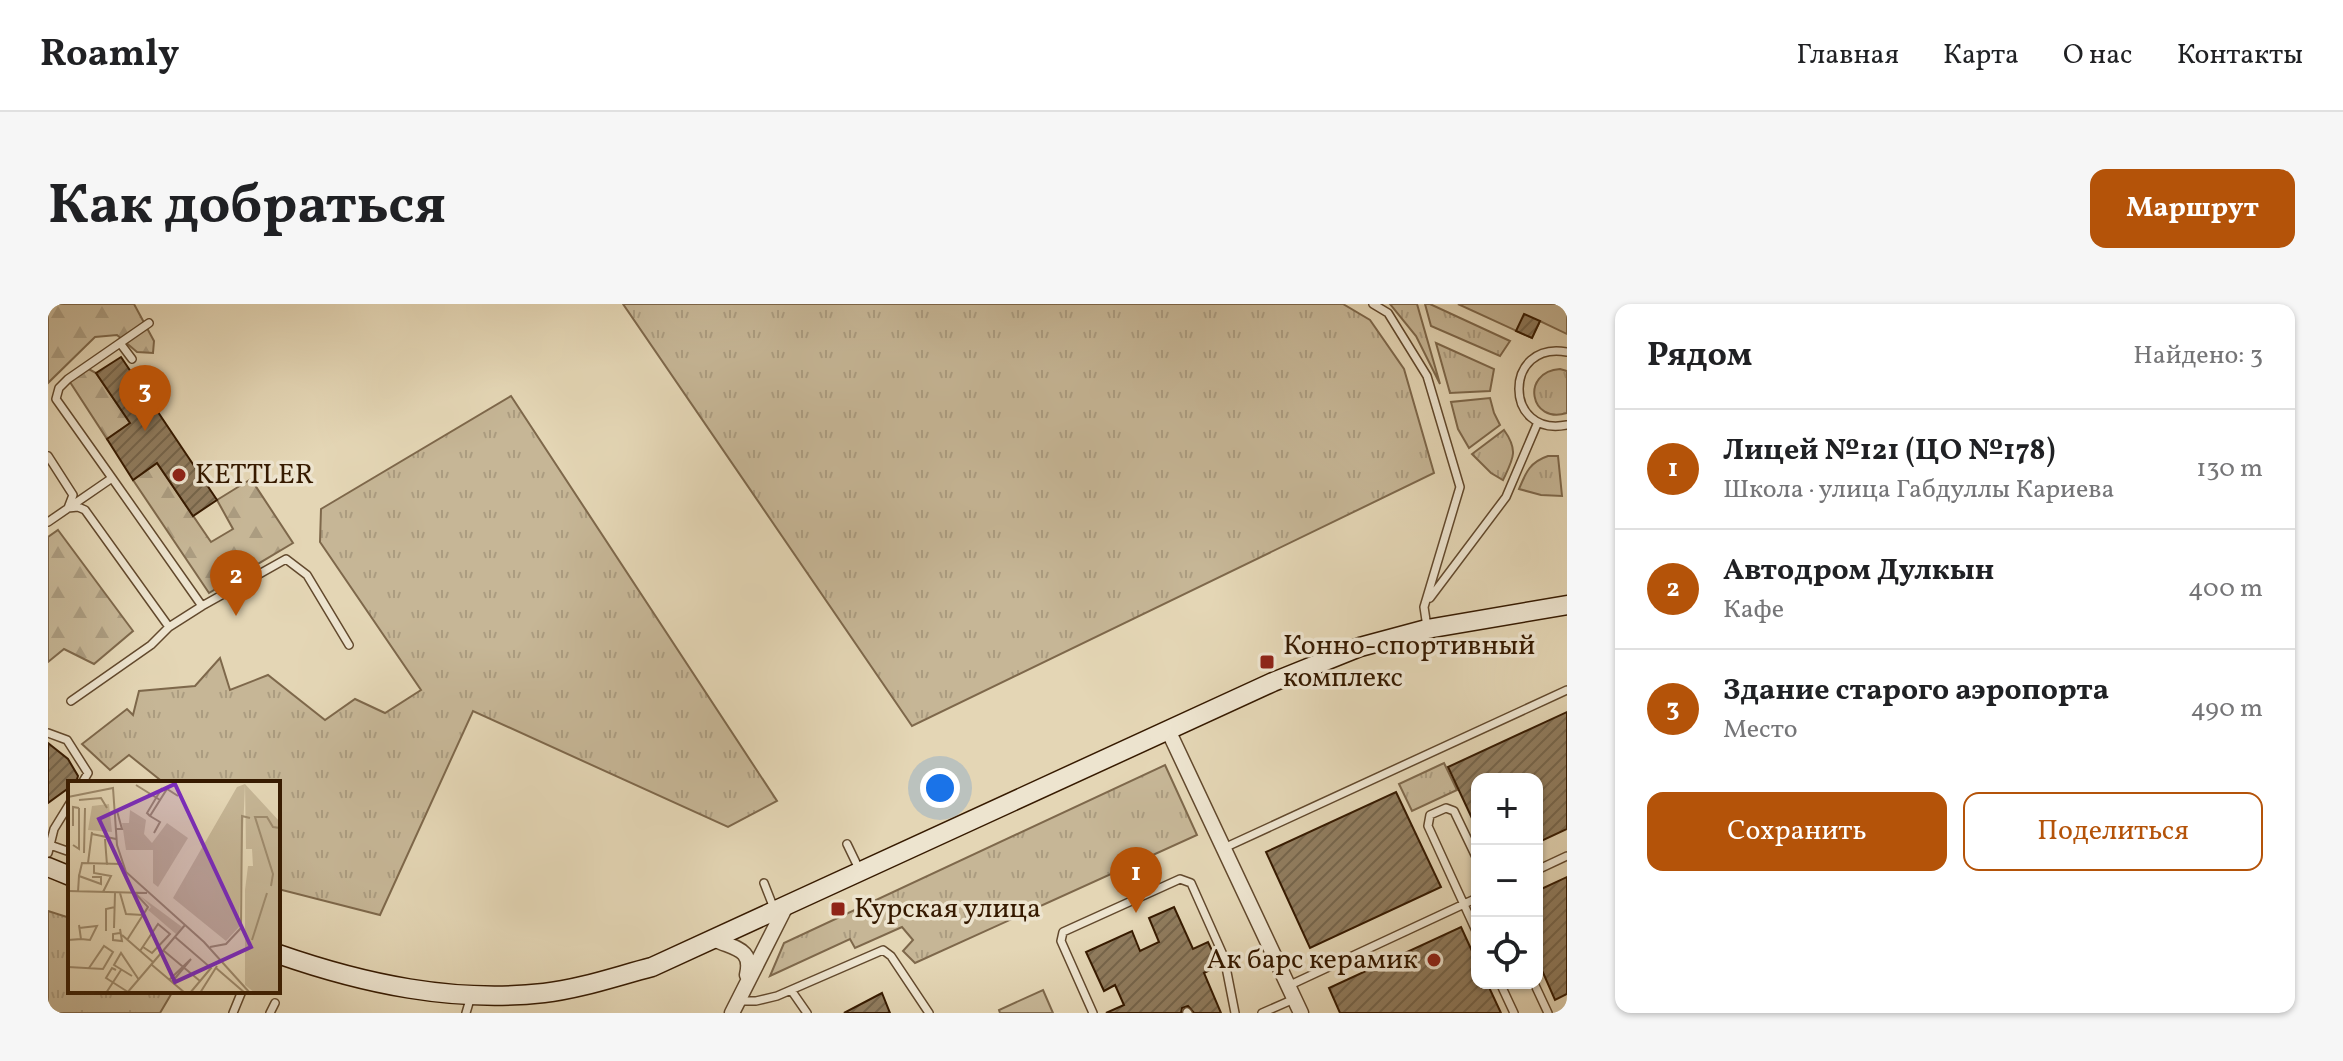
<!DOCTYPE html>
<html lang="ru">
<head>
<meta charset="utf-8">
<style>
	body { margin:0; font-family:Vollkorn,serif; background:#f6f6f6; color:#202124 }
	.controls { position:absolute; right:24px; bottom:24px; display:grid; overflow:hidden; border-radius:16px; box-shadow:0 2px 6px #0004 }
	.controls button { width:72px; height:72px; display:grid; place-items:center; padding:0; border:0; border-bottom:2px solid #e0e0e0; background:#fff; color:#202124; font:40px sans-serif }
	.you { position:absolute; left:892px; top:484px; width:28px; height:28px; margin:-20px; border:6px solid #fff; border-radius:50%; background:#1a73e8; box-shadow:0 0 0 12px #1a73e833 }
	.badge { display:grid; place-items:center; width:52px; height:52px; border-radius:50%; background:#b45309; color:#fff; font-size:26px; font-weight:700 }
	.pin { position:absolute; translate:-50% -66px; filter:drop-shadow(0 2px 4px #0008) }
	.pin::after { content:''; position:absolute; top:42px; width:28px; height:24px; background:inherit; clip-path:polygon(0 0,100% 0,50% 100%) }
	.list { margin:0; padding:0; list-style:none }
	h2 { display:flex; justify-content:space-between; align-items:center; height:104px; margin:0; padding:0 32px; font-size:34px }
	h2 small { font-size:26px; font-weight:400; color:#757577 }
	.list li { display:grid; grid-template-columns:52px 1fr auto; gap:24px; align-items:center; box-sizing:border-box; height:120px; padding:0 32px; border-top:2px solid #e0e0e0 }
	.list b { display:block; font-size:30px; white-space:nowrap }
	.list p { margin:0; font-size:26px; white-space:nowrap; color:#757577 }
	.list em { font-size:26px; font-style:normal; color:#757577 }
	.actions { display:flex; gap:16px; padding:24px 32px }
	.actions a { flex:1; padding:18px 0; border:2px solid #b45309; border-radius:16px; text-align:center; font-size:28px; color:#b45309 }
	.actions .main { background:#b45309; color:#fff }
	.icon { flex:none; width:44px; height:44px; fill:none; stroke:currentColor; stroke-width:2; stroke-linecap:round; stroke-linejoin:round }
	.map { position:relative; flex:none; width:1519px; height:709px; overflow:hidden; border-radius:16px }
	header { display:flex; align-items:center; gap:48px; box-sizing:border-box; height:112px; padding:0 40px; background:#fff; border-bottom:2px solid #e0e0e0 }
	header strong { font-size:38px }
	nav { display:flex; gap:44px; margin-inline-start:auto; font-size:28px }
	.intro { display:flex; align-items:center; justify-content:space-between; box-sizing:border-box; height:192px; padding:0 48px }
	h1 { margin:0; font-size:56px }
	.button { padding:20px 36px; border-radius:16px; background:#b45309; color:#fff; font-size:28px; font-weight:700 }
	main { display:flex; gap:48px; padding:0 48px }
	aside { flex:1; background:#fff; border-radius:16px; box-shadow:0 2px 6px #0004 }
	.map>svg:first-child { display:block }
</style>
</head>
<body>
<header>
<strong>Roamly</strong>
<nav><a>Главная</a><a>Карта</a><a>О нас</a><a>Контакты</a></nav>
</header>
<div class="intro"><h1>Как добраться</h1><a class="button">Маршрут</a></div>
<main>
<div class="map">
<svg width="1519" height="709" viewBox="0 0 1519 709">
	<defs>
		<pattern id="grass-tufts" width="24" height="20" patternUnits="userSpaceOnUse" patternTransform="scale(2)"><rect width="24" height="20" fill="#c6b696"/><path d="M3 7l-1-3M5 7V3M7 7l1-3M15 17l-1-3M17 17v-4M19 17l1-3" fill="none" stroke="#ab9c80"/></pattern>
		<pattern id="forest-firs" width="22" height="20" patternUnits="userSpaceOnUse" patternTransform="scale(2)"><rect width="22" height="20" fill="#c6b696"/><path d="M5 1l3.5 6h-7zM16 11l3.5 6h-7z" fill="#ab9c80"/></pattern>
		<pattern id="building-hatch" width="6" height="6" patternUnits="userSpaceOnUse" patternTransform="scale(2)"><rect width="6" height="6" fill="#907c5e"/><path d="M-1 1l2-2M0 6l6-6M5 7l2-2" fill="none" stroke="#76654b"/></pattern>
	</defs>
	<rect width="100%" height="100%" fill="#e4d6b5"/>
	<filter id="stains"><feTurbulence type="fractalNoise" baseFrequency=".0025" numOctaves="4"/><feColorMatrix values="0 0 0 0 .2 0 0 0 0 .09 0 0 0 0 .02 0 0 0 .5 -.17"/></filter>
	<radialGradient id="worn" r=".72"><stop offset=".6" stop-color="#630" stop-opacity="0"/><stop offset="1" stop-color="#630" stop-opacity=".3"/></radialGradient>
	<!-- grass -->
	<path fill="url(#grass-tufts)" stroke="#7e684b" stroke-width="2" d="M575 0H1295L1322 16 1356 65 1386 169 864 422Z
		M1342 0H1369L1392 80 1368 32Z
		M1377 0H1382L1462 37 1452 52 1383 22Z
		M1388 39 1446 65 1442 87 1402 89Z
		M1512 65 1519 67V109C1482 121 1472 68 1512 65Z
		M463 92 729 497 680 523 425 407 332 611 230 585V479H116L81 451 62 466 34 440 79 405 85 411 91 387 147 382 172 354 182 386 220 371 277 416 307 395 337 409 373 386 272 238 273 205Z
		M1442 94 1446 109 1452 121 1421 144 1410 125 1403 98Z
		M1456 126C1471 147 1465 155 1455 176L1443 169 1424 150Z
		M1500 152H1510L1514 192 1493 191 1471 185C1478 168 1482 158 1500 152Z
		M1396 459 1409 486 1364 507 1351 480Z
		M1117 461 1149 531 867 659 855 647 865 636 854 623 807 644 802 635 722 672 736 639Z
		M0 607 22 614V687H125L112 709H0Z"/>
	<!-- forest -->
	<path fill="url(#forest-firs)" stroke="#7e684b" stroke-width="2" d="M0 0H86L106 37 105 49 89 48 69 31 47 33 0 79Z
		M37 63 48 69 82 119 59 135 20 75Z
		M109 159 163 238 185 225 169 196 203 175 245 239 161 289 85 176Z
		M10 226 85 327 46 360 16 345 0 358V233Z"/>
	<!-- garden -->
	<path fill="#c6b696" stroke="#7e684b" stroke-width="2" d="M1410 0H1519V30L1492 17 1484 34Z
		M995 686 1005 709H952L951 706Z"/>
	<!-- building -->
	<path fill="url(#building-hatch)" stroke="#361a00" stroke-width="2" d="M1476 10 1492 17 1484 34 1468 27Z
		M73 53 169 196 145 212 109 159 85 176 59 135 82 119 48 69Z
		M1519 408V525L1489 539V475H1429V525L1400 463Z
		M0 439 20 455 30 472 28 479H22V483L0 499Z
		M1348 488 1393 583 1262 644 1218 548Z
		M1519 573V690L1507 696 1489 655V587Z
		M1126 603 1145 645 1160 638 1171 661 1156 669 1173 709H1146L1140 702 1134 704 1133 709H1058L1076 701 1067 681 1056 687 1038 648 1084 627 1092 647 1111 638 1101 614Z
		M1413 623 1429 658V679H1439L1453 709H1292L1281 684Z
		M834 689 842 709H796Z"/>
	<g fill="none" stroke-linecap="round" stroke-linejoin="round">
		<!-- service casing -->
		<g stroke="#62492d" stroke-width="10">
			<path id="service" d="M1325 0 1340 9 1379 72 1412 183 1376 303 1379 323
				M72 39 84 55
				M1519 48C1455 36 1455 134 1519 121
				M0 152 25 191 20 204 30 203 37 206 121 323 154 302
				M64 174 8 95 11 84 20 75 101 19
				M0 218 64 174 154 302 238 255 259 271 301 341
				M1382 294 1458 193 1490 118
				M23 397 103 341 121 323
				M0 429 19 436 40 469 34 479
				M799 540 812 567
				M2 541 22 548
				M1176 544 1519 386
				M0 549 6 525 22 499
				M1429 555 1406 507 1398 504 1382 511 1380 522 1429 629
				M1489 566 1519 552
				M716 579 727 607
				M1452 679 1466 709
				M1486 679 1500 709
				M1240 682 1429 594
				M743 686 759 709
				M690 697H708L729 692 835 646 843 652 881 709
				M1139 708 1140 709
				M185 709 194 687
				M222 709 227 699
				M418 709 423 692
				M1045 709 1013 637 1015 628 1132 575 1143 579 1176 653 1187 709
				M1214 709 1246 695"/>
		</g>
		<!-- minor casing -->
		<g stroke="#62492d" stroke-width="17">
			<path id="minor" d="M1120 426 1253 709
				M668 636C688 645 705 645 699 671
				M684 709 737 604"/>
		</g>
		<!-- secondary casing -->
		<g stroke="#361a00" stroke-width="21">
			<path id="secondary" d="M0 563 22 572
				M230 650C316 680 405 699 496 689 532 685 569 672 604 663L1225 378 1312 343 1379 325 1519 301"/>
		</g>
		<!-- service -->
		<use href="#service" stroke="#ede4cf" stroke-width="7"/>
		<!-- minor -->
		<use href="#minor" stroke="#ede4cf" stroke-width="14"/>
		<!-- secondary -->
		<use href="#secondary" stroke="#ede4cf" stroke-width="18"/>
	</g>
	<!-- markers -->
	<g fill="#8f2418" stroke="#ede4cf" stroke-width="3">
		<circle cx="131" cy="171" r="8"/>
		<rect x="1211" y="350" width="16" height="16" rx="4"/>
		<rect x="782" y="597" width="16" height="16" rx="4"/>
		<circle cx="1386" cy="656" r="8"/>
	</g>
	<g text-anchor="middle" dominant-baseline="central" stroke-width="7" stroke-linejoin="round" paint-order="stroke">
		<!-- poi labels -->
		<g font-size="28" fill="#361a00" stroke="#ede4cf" text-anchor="start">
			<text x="147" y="171">KETTLER</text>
			<text x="1235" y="342">Конно-спортивный<tspan x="1235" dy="32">комплекс</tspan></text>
			<text x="806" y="605">Курская улица</text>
			<text x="1370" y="656" text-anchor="end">Ак барс керамик</text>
		</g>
	</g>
	<!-- overview -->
	<g transform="translate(20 477)">
		<rect width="212" height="212" fill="#e4d6b5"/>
		<path d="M177 3 171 146 158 160 105 117 169 6ZM41 23 44 51 20 49 24 25ZM62 29 78 39 76 53 84 62 99 42 120 57 90 106 85 102V69H58L54 42H61ZM71 114 114 146 108 153 80 129 83 126Z" fill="#c6b696"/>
		<path d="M177 3 212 41V212H187L177 204V109L180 85H185L184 68H178Z" fill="#c6b696"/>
		<path fill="none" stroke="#9e8b6d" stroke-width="2" d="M68 4 92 19 82 35 92 41 86 52M0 16 45 7 49 64 58 91 136 161 182 212M11 19 33 17 39 27M92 19 99 8 110 15M82 35 79 32 94 7M0 43 1 16M5 45V26L11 27M48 48H54L49 30M24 53 48 58M37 58 39 84M5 64 11 68V27M16 72 17 27M20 82 24 51M26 84V92L43 95 35 111M11 95 14 82 54 83M203 105 205 93 187 36H199L205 46 212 47M0 110 79 112M10 111 11 95 33 103V96H24M52 112 58 133 75 134M11 147 29 145 22 159 13 158M46 147 47 112M38 150V128L47 126M52 152 45 153V159L54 160 52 148M54 154 86 182M107 156 143 187 122 212M0 159 13 158 11 144M59 159 80 126 67 112M184 159 199 112M142 166 158 163 173 147 174 35 182 37M72 170 90 143 102 153 84 172 75 166M96 170 132 200M84 184 117 212M0 186 35 188 45 171 36 165 21 187M148 187 177 212M48 189 44 187 38 197 60 211M64 195 46 184 53 172 71 199M101 199 123 178 104 201M38 212 53 189M59 212 117 144M132 212 149 185"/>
		<path fill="#7b2cbf" fill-opacity="0.15" stroke="#7b2cbf" stroke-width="4" d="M107 3 183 166 107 201 31 38Z"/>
		<rect width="212" height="212" fill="none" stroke="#361a00" stroke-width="4"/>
	</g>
	<rect width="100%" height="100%" filter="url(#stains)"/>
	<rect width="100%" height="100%" fill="url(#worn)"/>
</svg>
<div class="controls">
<button>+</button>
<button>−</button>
<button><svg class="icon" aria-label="locate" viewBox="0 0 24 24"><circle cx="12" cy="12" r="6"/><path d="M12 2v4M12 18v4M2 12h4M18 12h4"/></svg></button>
</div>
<div class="you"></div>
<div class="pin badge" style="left:1088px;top:609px">1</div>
<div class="pin badge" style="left:188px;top:312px">2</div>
<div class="pin badge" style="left:97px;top:127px">3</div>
</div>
<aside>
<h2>Рядом<small>Найдено: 3</small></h2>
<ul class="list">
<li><span class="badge">1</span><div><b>Лицей №121 (ЦО №178)</b><p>Школа · улица Габдуллы Кариева</p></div><em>130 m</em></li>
<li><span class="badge">2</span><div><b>Автодром Дулкын</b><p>Кафе</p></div><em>400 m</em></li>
<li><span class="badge">3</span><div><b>Здание старого аэропорта</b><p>Место</p></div><em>490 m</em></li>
</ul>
<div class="actions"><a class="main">Сохранить</a><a>Поделиться</a></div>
</aside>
</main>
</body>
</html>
